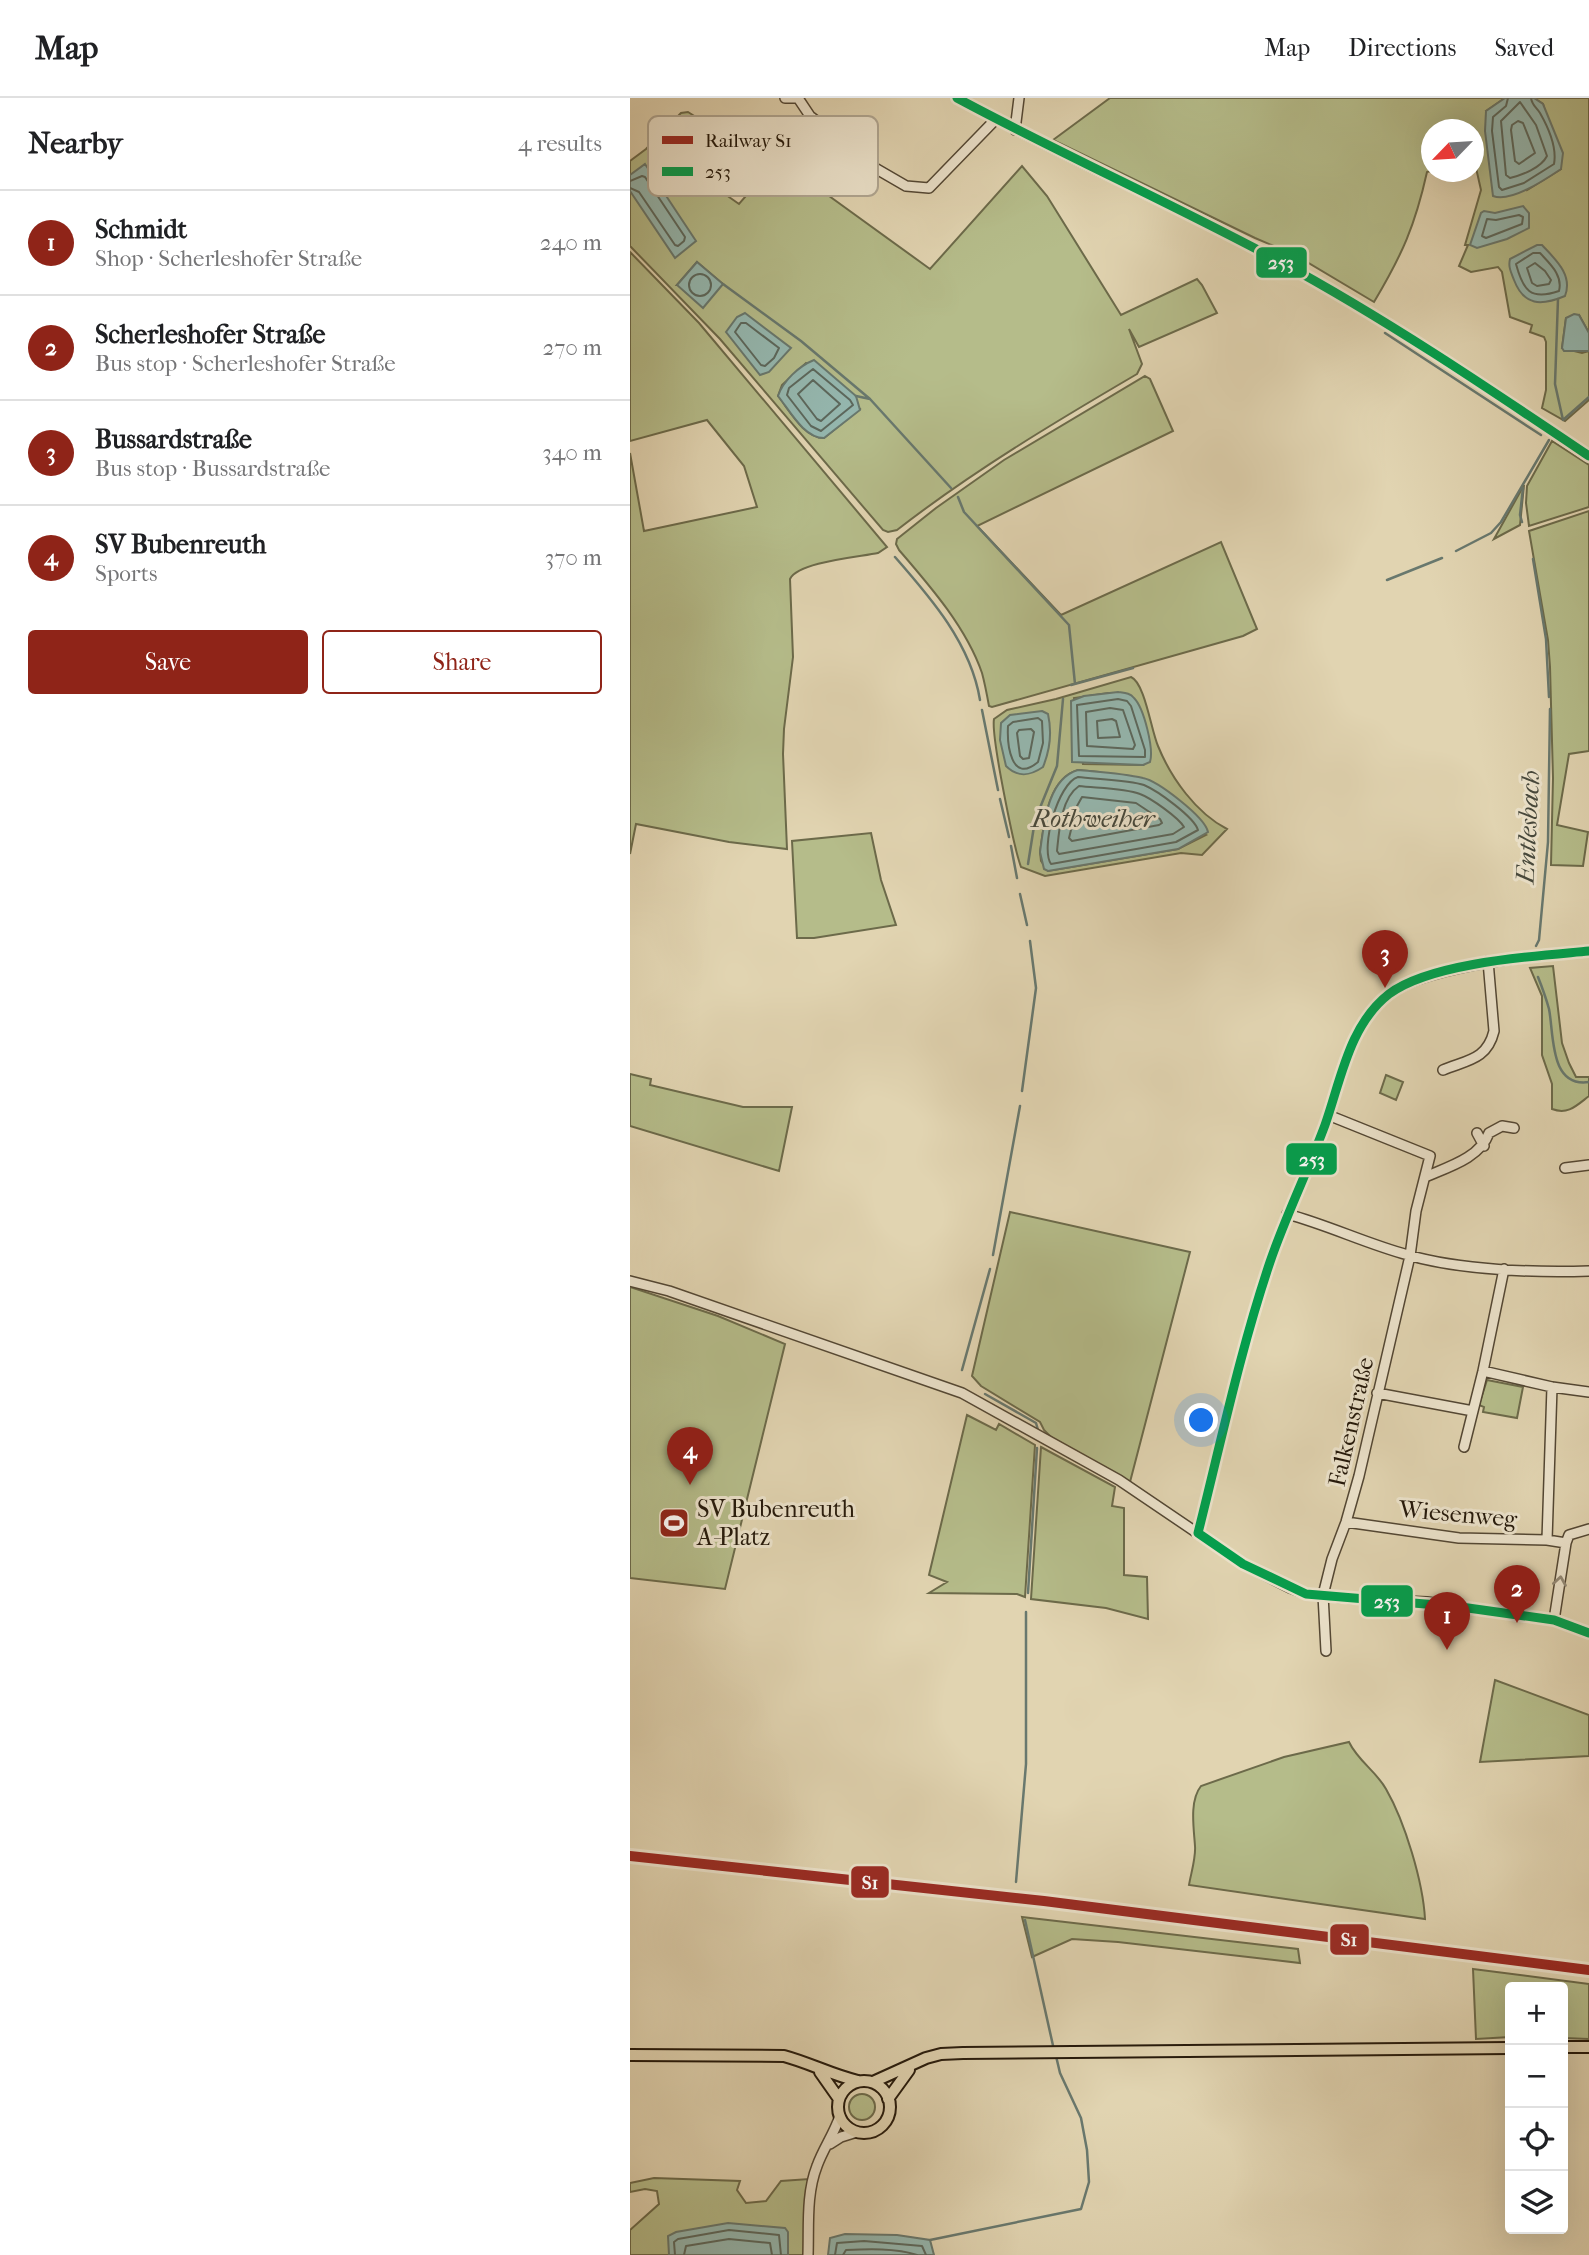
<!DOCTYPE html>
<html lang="en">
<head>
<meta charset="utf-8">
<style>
	body { margin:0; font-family:"IM FELL French Canon",serif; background:#f6f6f6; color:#202124 }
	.controls { position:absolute; right:21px; bottom:21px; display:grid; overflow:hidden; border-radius:7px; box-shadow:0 7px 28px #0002 }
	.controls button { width:63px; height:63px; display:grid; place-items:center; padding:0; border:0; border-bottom:2px solid #e0e0e0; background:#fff; color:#202124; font:35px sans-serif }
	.compass { position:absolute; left:791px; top:21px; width:63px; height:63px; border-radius:50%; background:#fff; box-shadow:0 7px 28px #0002; rotate:245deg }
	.you { position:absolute; left:572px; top:1323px; width:24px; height:24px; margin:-18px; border:5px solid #fff; border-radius:50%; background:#1a73e8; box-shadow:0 0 0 10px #1a73e833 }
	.badge { display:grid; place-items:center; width:46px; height:46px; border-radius:50%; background:#8f2418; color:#fff; font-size:23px; font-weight:700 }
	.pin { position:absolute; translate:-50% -58px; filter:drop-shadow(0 2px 4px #0008) }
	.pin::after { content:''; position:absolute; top:37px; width:24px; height:21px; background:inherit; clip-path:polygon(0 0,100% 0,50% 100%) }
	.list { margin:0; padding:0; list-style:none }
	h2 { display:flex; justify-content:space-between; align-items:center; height:91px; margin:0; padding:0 28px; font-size:30px }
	h2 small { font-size:23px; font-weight:400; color:#757577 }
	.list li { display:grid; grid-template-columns:46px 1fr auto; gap:21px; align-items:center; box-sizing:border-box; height:105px; padding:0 28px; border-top:2px solid #e0e0e0 }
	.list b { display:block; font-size:26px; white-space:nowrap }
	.list p { margin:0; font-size:23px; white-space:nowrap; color:#757577 }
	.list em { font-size:23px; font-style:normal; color:#757577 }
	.actions { display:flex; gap:14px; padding:21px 28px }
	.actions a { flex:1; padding:16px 0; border:2px solid #8f2418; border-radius:7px; text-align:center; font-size:24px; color:#8f2418 }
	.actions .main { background:#8f2418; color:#fff }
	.icon { flex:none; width:38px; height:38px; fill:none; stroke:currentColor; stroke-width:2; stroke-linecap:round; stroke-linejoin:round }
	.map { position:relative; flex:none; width:959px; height:2157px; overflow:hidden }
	header { display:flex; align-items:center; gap:42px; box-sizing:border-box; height:98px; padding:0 35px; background:#fff; border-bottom:2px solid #e0e0e0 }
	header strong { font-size:33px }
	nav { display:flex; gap:38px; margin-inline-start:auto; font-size:24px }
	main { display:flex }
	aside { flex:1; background:#fff }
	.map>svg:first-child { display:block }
</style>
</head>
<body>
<header>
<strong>Map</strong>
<nav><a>Map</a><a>Directions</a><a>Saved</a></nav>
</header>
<main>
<aside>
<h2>Nearby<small>4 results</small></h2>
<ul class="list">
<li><span class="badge">1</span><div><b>Schmidt</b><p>Shop · Scherleshofer Straße</p></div><em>240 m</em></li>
<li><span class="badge">2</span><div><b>Scherleshofer Straße</b><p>Bus stop · Scherleshofer Straße</p></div><em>270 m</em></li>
<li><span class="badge">3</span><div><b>Bussardstraße</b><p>Bus stop · Bussardstraße</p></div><em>340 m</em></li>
<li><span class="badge">4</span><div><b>SV Bubenreuth</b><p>Sports</p></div><em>370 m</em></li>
</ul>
<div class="actions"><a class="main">Save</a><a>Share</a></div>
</aside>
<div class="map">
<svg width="959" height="2157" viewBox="0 0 959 2157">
	<rect width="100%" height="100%" fill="#e1d4b1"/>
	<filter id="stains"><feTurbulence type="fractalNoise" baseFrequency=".00286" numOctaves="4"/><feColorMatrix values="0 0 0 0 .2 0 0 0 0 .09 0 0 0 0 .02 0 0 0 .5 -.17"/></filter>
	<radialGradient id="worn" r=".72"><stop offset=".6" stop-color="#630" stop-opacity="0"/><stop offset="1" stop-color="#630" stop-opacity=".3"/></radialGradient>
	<!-- green -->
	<path fill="#b5bc8a" stroke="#6c6a4a" stroke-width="2" fill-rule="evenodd" d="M480 0H875L856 13 897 92 931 71 913 6 904 0H959V235L949 217 936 220 932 250 952 255 959 253V302L935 323 912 310 916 292V244L914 239 900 234 902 227 880 219 872 174 868 169 841 174 829 168 838 147H835L851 92 844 61V32H802L801 73 797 74C785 128 772 157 744 204L665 157 625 140 423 42Z
		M58 14 93 36 72 80 109 106 148 61 300 171 392 68 417 98 491 217 567 181 572 187 587 215 509 249 499 231 512 266 507 276C425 324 343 373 267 432L258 434 253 432 90 241 0 148V63L16 51 51 15ZM67 164 93 186 47 187ZM176 265 230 311 194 340C174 340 160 313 148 298L152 287Z
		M0 154 69 225 257 449 248 455C229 459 168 464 160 481L163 559 154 631 153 656 157 751 99 744 6 726 0 756V355L14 433 127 409 114 368 77 322 0 343Z
		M515 278 520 281 543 333 347 428 431 517 591 444 627 531 613 538 362 609 359 608C357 597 355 586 352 575 336 529 300 488 269 452L266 446 267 441 306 410 374 362Z
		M922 343 959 367V409L899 428 896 405 897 388Z
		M894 387 890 427 864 441Z
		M959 413V653L939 656 927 727 958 734 953 768 921 767 923 680 920 569 918 542 899 433Z
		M501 579C515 585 521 632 528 648 541 680 566 715 597 731L572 757 551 755 415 778 391 769C384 750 361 638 364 621L377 612 426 601ZM478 595 513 667 453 666 444 600ZM448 672 469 674 576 737 548 751 418 773 411 763 410 754C414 727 417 681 448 672Z
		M241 735 251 782 266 827 184 840H167L162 743Z
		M923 868 932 945 939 965 946 979H959V998C946 1008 938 1017 922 1011V986L912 957V898L900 870Z
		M0 976 21 981 20 987 113 1009H162L149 1073 0 1028Z
		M756 977 773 984 766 1002 750 995Z
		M380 1114 560 1154 500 1384 421 1339 414 1332 410 1324 351 1288 342 1278Z
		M0 1189 88 1218 155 1246 95 1491 0 1480Z
		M857 1282 893 1289 887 1320 853 1314 854 1309 849 1307Z
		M337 1317 366 1332 369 1326 405 1347 395 1499 387 1496 299 1495 317 1484 299 1477Z
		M411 1349 485 1389 482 1408 494 1410V1477L517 1479 518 1521 476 1510 401 1501Z
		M865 1582 959 1617V1658L850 1664Z
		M719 1644C728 1663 746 1673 756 1691 775 1724 793 1784 795 1821L559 1787C561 1775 566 1760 565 1748 564 1731 559 1703 571 1688L654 1659Z
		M392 1819 668 1851 670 1865 488 1844 442 1841 402 1859Z
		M843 1871 959 1886V1941L933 1940V1889H880V1939L846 1941Z
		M219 2009a13 13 0 1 1 26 0a13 13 0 1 1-26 0Z
		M24 2080 110 2083 107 2092 116 2105 136 2103 151 2083 179 2081 175 2157H0V2132L29 2106 27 2093 15 2091 0 2094V2085Z"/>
	<!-- water -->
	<path fill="#95b8b0" stroke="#68786e" stroke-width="2" d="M875 0H904L913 6 933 55 931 71C916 81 881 105 863 98L855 33 856 13Z
		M15 66 66 143 45 160 0 93V77Z
		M893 108 899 115V130L877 141 847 150 840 147 851 115 854 113 865 115Z
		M907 147H912C926 162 943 177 935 198 911 208 894 208 884 182 881 174 878 169 880 161Z
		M67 164 93 186 73 210 47 187Z
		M115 215 161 250 139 274 130 277 96 234 107 219Z
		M944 216 949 217 959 235V253H934L932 250 936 220Z
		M184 262 226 298 230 312 194 340C174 340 160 313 148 298 153 283 169 268 184 262Z
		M488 594C495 595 500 595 504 600 514 610 524 651 520 664L513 667 442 664 441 603 454 598Z
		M412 613 418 616C422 634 420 652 413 669 400 678 388 680 376 668L370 642 371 625 380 617Z
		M448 672C469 674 492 675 513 680 528 683 575 719 578 734L548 751 418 773 414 771 410 754C414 727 417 681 448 672Z
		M98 2125 155 2130 158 2134V2157H39L38 2138 46 2134Z
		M215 2136 267 2137 300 2142 304 2157H198L200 2140Z"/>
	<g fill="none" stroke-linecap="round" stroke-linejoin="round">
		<!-- shore -->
		<path stroke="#5c685d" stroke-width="2" d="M878 0 876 8 863 19 862 33 869 89 872 92 894 85 924 66C927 50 918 29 910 15 906 9 902 7 901 0
			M890 4 906 27 917 58C911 70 892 77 880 80L876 77 871 23Z
			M888 23 893 25 905 55 889 66 885 63 881 32 882 27Z
			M0 83 12 78 15 79 55 139 54 143 48 148 45 147 9 94 0 90
			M889 117 893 119 892 126 856 140 852 138 857 121 866 122Z
			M903 155H910C920 166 933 177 929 193 900 203 893 192 886 166Z
			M905 165 915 173 921 182 919 186 907 188 902 185 897 170Z
			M59 187a11 11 0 1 1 22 0a11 11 0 1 1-22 0Z
			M116 225 149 250 144 260 135 268 131 267 105 234 111 225Z
			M183 271 220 302 223 307 191 333 181 328 157 297 159 290Z
			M183 282 210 306 191 323 187 321 168 296Z
			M488 601 497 603 501 608 515 652V659L449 658 447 607Z
			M480 610 493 612 505 647 503 651 457 648 456 614Z
			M408 620 412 623 413 645 408 664C381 687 377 646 378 628L383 624Z
			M482 621 486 623 490 639 468 640 467 623Z
			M401 631 404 634 399 660 393 661 390 658 387 635 389 632Z
			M448 679C464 681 500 682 514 687 528 693 564 719 568 732L546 744 421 766C410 750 428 685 448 679Z
			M449 688C466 690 495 690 510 696 521 700 549 720 554 729L543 736 429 756 427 753C429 733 431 700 449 688Z
			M452 699 506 705 530 721 532 725 529 727 442 743 439 740 447 708Z
			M45 2157 44 2144 48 2141 99 2132 149 2137 151 2157
			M54 2157 56 2148 99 2141 140 2145 142 2157
			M205 2157 207 2145 234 2143 292 2148 296 2157
			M213 2157 216 2152C238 2151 266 2150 287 2157"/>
		<!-- stream -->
		<path stroke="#68786e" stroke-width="2.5" d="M93 186 171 243 240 301
			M928 201 925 286 933 322
			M755 235 911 337
			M226 298 240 301 321 390
			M933 322 959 299
			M328 399 334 414 439 527 445 586
			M892 424 890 417 893 390
			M826 453 861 435 871 424 919 342
			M265 459C301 500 341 546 350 602
			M903 461 916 541 919 599
			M757 482 812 460
			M441 587 503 570
			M352 612 368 692
			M370 701 379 739
			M381 748 387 780
			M398 766 405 722 427 668 433 601
			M390 796 397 827
			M906 848 909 842 918 744 920 611
			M908 879C912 889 916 900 919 911 924 935 919 990 959 984
			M392 993 406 890 400 843
			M363 1157 390 1008
			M332 1272 360 1171
			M355 1296 406 1325 408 1332
			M398 1495 407 1350
			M386 1784 396 1666V1514
			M395 1822 424 1952
			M300 2142 451 2111 459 2084 457 2052 451 2020 430 1975 426 1958"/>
		<!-- minor casing -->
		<g stroke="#534734" stroke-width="12">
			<path id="minor" d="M155 0H168
				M168 0 180 18 206 38 219 55 276 88 299 90 366 21
				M327 0C448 67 577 120 695 189 785 241 873 300 959 358
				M385 32 389 0
				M813 972C837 962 857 962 864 933L858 863
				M847 1035 854 1048
				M935 1070 959 1067
				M795 1079C818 1069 850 1060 859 1035L872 1028 884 1030
				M657 1116C698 1127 737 1146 778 1157 829 1172 907 1175 959 1173
				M0 1183 39 1193 332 1295 489 1382 613 1466 660 1490 676 1496 716 1500 797 1504 924 1522 959 1535
				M853 1273 922 1289 959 1294
				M747 1295 843 1313
				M834 1349 853 1273 874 1171
				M716 1424 829 1440 917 1442 936 1445
				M568 1435C591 1345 610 1252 640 1164 655 1117 678 1073 695 1026 710 985 721 922 759 896 775 884 795 879 813 874 863 861 908 858 959 853
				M917 1442 922 1289
				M924 1522 936 1445 939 1437 959 1431
				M696 1553 693 1497 702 1461 716 1424 729 1378 780 1158 786 1113 800 1058 698 1017
				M200 2046 211 2039 227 2034
				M178 2157C179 2128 176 2096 187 2068 193 2051 204 2036 210 2018"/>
		</g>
		<!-- major casing -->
		<g stroke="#24180a" stroke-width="14">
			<path id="major" d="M933 1949H959
				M0 1957 154 1958C180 1965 202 1977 228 1983
				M190 1974 209 2001
				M208 2009a26 26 0 1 1 52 0a26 26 0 1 1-52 0Z
				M243 1984 296 1960 311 1956 333 1955 880 1950
				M258 2001 279 1972"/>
		</g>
		<!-- minor -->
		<use href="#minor" stroke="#ece3cc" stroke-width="9"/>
		<!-- major -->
		<use href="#major" stroke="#e1d4b1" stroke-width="10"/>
		<!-- bus-1 casing -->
		<g stroke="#ece3cc" stroke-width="14">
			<path id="bus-1" d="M327 0C433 57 543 106 649 163 756 221 858 290 959 358
				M568 1435C591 1344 610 1253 640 1164 656 1117 678 1073 695 1027 711 982 719 927 759 896 801 864 907 858 959 853
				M568 1435 613 1466 676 1496 831 1509 924 1522 959 1535"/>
		</g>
		<!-- bus-1 -->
		<use href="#bus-1" stroke="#029f4d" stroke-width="9"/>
		<!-- rail-1 casing -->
		<g stroke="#ece3cc" stroke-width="16">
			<path id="rail-1" d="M0 1758 414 1803 959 1872"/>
		</g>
		<!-- rail-1 -->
		<use href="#rail-1" stroke="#9a2a23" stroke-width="10"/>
	</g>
	<!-- one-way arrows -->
	<defs><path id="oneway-chevron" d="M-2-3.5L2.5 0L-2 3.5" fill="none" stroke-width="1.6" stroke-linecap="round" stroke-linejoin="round" transform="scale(1.75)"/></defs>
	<use stroke="#928875" href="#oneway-chevron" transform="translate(930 1483) rotate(-81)"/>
	<!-- icons -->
	<defs>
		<g id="stadium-square" transform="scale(1.575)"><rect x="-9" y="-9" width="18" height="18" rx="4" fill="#8f2418" stroke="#ece3cc"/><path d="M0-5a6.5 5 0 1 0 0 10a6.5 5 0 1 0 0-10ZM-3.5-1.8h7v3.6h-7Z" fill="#fff"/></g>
	</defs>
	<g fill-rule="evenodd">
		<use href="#stadium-square" x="44" y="1425"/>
	</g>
	<g text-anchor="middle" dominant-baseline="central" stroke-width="6" stroke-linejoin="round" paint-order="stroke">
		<!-- street labels -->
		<g font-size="24" fill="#24180a" stroke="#ece3cc">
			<text transform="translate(721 1324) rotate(-77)">Falkenstraße</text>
			<text transform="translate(828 1416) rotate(5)">Wiesenweg</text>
		</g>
		<!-- poi labels -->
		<g font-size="24" fill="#24180a" stroke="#ece3cc" text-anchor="start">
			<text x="67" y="1411">SV Bubenreuth<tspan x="67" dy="28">A-Platz</tspan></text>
		</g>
		<!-- water labels -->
		<g font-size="26" font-style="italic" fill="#46483c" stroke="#ece3cc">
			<text x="463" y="720">Rothweiher</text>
			<text transform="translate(898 729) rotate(-87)">Entlesbach</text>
		</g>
	</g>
	<!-- legend -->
	<rect x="18" y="18" width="230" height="80" rx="10" fill="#ece3cc" stroke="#b0a692" stroke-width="2"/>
	<rect x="32" y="38" width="31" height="8" fill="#9a2a23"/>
	<rect x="32" y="69" width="31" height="9" fill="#029f4d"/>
	<g font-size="19" fill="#24180a">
		<text x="75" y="49">Railway S1</text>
		<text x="75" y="80">253</text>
	</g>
	<g stroke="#ece3cc" stroke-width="2.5">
		<rect x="625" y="148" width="53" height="33" rx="7" fill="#029f4d"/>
		<rect x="655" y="1044" width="53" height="34" rx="7" fill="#029f4d"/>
		<rect x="730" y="1486" width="54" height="34" rx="7" fill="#029f4d"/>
		<rect x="220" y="1767" width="40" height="34" rx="7" fill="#9a2a23"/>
		<rect x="699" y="1825" width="41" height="33" rx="7" fill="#9a2a23"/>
	</g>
	<g font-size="19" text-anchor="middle" font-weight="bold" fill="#fff">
		<text x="651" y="171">253</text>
		<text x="682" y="1068">253</text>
		<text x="757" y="1510">253</text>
		<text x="240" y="1791">S1</text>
		<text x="719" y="1848">S1</text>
	</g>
	<rect width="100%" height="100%" filter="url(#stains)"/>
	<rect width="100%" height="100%" fill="url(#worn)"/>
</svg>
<div class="controls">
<button>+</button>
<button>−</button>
<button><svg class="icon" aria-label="locate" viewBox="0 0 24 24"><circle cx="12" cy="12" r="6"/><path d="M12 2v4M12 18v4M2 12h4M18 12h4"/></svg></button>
<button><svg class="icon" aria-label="layers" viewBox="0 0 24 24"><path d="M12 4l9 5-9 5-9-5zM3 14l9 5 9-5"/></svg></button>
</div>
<svg class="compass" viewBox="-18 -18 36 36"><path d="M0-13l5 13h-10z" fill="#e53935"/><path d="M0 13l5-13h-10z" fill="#757577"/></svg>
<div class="you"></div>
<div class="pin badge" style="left:817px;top:1552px">1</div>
<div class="pin badge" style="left:887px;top:1525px">2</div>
<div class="pin badge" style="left:755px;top:890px">3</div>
<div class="pin badge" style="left:60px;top:1387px">4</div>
</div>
</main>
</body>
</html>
